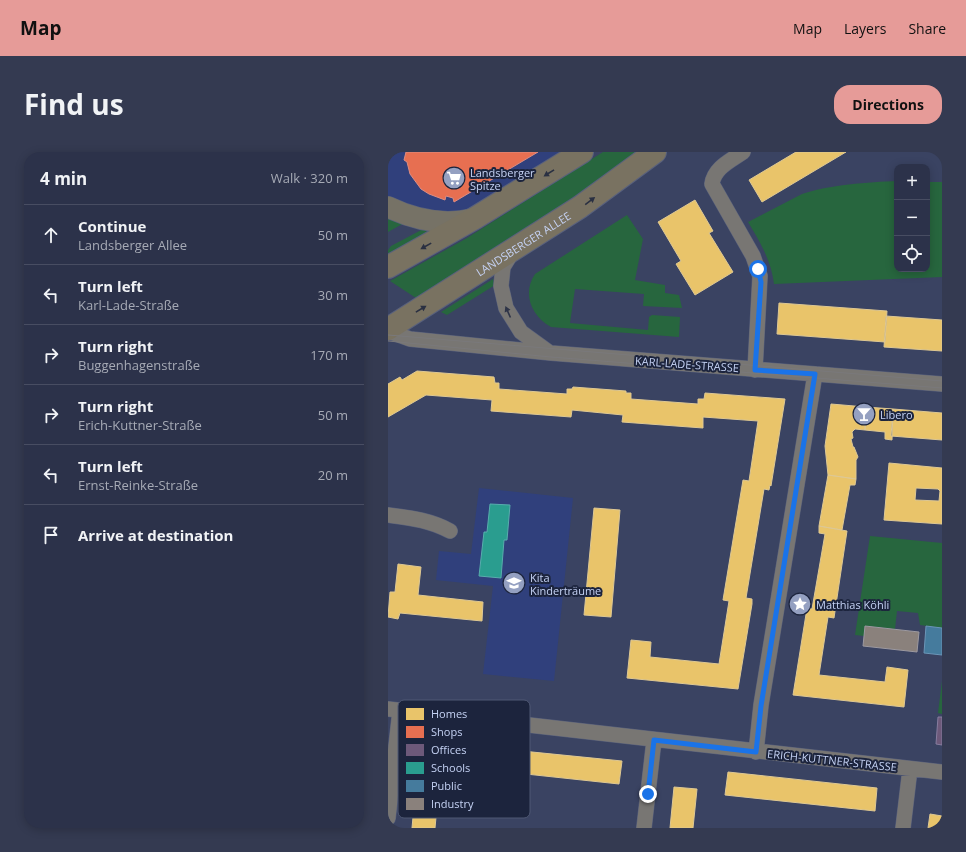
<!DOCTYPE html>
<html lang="en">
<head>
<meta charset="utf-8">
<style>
	body { margin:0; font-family:"Open Sans",sans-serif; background:#343a51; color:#f1f3f6 }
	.controls { position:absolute; right:12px; top:12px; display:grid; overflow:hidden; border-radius:8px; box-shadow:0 2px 10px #0003 }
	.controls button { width:36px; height:36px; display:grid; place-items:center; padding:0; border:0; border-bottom:1px solid #484d62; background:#2c324a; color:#f1f3f6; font:20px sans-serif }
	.stop { position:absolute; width:12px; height:12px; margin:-9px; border:3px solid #1a73e8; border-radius:50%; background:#fff }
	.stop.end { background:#1a73e8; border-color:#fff; box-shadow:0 1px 4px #0008 }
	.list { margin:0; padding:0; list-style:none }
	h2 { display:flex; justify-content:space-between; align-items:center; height:52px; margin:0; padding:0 16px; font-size:17px }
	h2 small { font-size:13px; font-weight:400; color:#a6aab5 }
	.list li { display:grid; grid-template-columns:26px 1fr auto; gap:12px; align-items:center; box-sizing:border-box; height:60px; padding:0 16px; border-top:1px solid #484d62 }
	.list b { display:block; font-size:15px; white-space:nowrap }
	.list p { margin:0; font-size:13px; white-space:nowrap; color:#a6aab5 }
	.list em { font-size:13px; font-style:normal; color:#a6aab5 }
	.icon { flex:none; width:22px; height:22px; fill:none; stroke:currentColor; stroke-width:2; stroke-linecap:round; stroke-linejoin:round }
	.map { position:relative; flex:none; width:554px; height:676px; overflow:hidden; border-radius:16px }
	header { display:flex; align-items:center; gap:24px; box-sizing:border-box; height:56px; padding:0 20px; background:#e69b98; color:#111 }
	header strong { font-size:19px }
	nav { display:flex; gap:22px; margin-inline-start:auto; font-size:14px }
	.intro { display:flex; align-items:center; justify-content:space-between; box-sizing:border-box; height:96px; padding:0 24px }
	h1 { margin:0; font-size:28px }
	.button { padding:10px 18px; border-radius:16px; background:#e69b98; color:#111; font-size:14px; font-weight:700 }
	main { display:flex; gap:24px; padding:0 24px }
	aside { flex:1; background:#2c324a; border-radius:16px; box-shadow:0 2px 10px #0003 }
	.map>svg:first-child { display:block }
</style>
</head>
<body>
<header>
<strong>Map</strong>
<nav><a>Map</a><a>Layers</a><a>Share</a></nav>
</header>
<div class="intro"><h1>Find us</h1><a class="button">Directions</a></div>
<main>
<aside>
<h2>4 min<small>Walk · 320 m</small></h2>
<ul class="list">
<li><svg class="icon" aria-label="ahead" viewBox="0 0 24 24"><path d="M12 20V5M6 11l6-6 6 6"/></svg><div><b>Continue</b><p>Landsberger Allee</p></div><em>50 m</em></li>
<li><svg class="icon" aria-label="left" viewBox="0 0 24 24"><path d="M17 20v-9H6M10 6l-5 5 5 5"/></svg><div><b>Turn left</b><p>Karl-Lade-Straße</p></div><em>30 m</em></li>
<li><svg class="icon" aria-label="right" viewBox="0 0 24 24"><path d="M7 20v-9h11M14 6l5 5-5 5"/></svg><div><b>Turn right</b><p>Buggenhagenstraße</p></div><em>170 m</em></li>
<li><svg class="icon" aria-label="right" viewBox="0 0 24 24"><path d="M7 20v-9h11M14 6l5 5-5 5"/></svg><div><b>Turn right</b><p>Erich-Kuttner-Straße</p></div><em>50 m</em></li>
<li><svg class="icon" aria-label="left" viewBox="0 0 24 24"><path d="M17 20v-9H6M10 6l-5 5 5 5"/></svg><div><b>Turn left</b><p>Ernst-Reinke-Straße</p></div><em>20 m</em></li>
<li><svg class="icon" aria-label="arrive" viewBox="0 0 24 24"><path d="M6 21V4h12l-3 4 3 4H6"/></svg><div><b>Arrive at destination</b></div></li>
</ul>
</aside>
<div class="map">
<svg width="554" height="676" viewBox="0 0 554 676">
	<rect width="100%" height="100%" fill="#3a4362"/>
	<!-- built -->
	<path fill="#30407c" d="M0 0H172L91 51 70 62 59 66 0 46Z
		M91 336 185 346 166 529 95 522 105 434 48 428 51 399 83 402Z"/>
	<!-- green -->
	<path fill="#27663e" d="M215 0H250L162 62 28 146 2 129 79 86Z
		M509 29V117H539V30H554V125L386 132C383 108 372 90 360 70L414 42C440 33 481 30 509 29Z
		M239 63 255 87 247 128 277 133V141L291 143 294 156 255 154 256 142 187 137 182 171 260 178 261 165 264 163 292 165 291 185 163 175C143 164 134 141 147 122Z
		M0 64 18 70 0 80Z
		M39 75 40 78 36 82 0 102V98L3 94Z
		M105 127 107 133 59 163 53 160Z
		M482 384 554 391V476L532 473 530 461 509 459 507 477 477 474 476 484 467 483Z
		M554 529V562L550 561Z"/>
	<!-- homes -->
	<path fill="#e9c46a" stroke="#dec893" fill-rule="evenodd" d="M408 0H458L374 50 361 28Z
		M307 48 325 79 321 81 345 120 307 143 288 112 293 109 270 70Z
		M391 151 499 159 497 190 389 182Z
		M498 164 554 168V199L496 195Z
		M29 219 106 225 107 231H111V237L179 242V237H184L185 235 238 239V241H243V247L310 252V247H316L317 241 397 247 383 334 382 333 381 338 376 337 358 446 364 447V452L350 537 239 526 243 488 263 490 262 505 331 512 341 449 335 448 355 328 361 329 370 269 315 265V276L234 270 235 263 184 258 183 265 103 259 104 248 38 243 0 265V232L12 225 14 228Z
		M443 252 478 255 477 278 467 277 464 280 465 286 463 287 465 295H466L470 305 468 308V327L440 323 437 294Z
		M478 255 505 257 504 288 497 287V280L477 278Z
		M505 257 554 261V288L503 284Z
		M501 311 554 316V372L496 368ZM528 336 550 337 552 339 551 349 527 348Z
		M440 323 468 327 467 333H462L454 378 431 374Z
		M206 356 232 358 223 465 196 463Z
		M431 374 459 379 446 466 440 465 431 523 497 530 499 515 520 518 516 555 405 543 419 456 424 457 437 382 431 381Z
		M10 412 33 415 30 443 95 450 94 469 12 461 10 467 0 465 2 440H7Z
		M84 594 234 609 231 632 82 616Z
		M30 609 53 611 47 676H24Z
		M340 620 489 636 487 659 337 643Z
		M286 635 309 637 305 676H282Z
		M542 662 554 664V676H540Z"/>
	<!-- shops -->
	<path fill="#e76f51" stroke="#dd8d82" d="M18 0H150L66 50 65 46 58 44 57 48 41 42 33 37 22 22 19 10 16 8Z"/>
	<!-- offices -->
	<path fill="#6d597a" stroke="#877d9f" d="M550 565H554V593L548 592Z"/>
	<!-- schools -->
	<path fill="#2a9d8f" stroke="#58adad" d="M102 352 122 353 119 388H116L113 426 91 424 96 380H99Z"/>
	<!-- public -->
	<path fill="#457b9d" stroke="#6b95b7" d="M538 474 554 476V503L536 501Z"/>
	<!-- industry -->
	<path fill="#8a817c" stroke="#9c99a0" d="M477 474 531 480 529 500 475 494Z"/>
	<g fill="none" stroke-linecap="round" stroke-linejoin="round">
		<!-- street casing -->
		<g stroke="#59617c" stroke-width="16">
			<path id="street" d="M355 0C342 9 326 16 324 32L365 104 372 124 367 218
				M125 99 115 115 113 134 118 156 133 180 162 201
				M0 179 22 187 163 201 554 232
				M0 363C23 366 42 368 62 379
				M0 557 554 620
				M368 600 373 553 427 222
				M0 666 12 558
				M256 676 266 588
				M515 676 522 617"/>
		</g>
		<!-- secondary casing -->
		<g stroke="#59617c" stroke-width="22">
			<path id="secondary" d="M0 55C27 68 55 74 85 67"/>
		</g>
		<!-- primary casing -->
		<g stroke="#59617c" stroke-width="24">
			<g id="primary">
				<path d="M0 115 87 66 194 0"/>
				<path id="s1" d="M0 177 192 55 267 0"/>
			</g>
		</g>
		<!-- street -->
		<use href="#street" stroke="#787673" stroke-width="15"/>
		<!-- secondary -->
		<use href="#secondary" stroke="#767266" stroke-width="21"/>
		<!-- primary -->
		<use href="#primary" stroke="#797261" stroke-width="22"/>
		<!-- tram -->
		<path stroke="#7a797b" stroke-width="1" d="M0 183 554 229
			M0 189 163 205 554 236"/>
	</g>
	<!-- one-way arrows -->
	<defs><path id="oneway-solid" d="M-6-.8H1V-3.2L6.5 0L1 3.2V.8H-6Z"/></defs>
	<g fill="#2a3042">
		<use href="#oneway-solid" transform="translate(161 21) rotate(148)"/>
		<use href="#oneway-solid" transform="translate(202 49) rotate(-37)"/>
		<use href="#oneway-solid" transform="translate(38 94) rotate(151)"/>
		<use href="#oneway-solid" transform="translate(33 157) rotate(-31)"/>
	</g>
	<use fill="#2e3448" href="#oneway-solid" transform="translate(120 160) rotate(-114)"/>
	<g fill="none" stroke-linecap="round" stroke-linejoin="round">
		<!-- route -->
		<path stroke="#1a73e8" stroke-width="5" d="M260 642 266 588 368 600 373 554 427 222 367 218 373 130 370 117"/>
	</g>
	<!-- icons -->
	<defs>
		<g id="supermarket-disc" transform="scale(1.15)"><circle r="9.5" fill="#94a0c1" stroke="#1c243d"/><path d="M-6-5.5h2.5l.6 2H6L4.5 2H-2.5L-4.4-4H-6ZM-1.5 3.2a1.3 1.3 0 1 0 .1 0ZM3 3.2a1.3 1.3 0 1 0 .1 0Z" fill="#fff"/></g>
		<g id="bar-disc" transform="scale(1.15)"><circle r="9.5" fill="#94a0c1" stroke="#1c243d"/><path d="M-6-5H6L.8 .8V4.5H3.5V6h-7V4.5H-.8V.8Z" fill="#fff"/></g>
		<g id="school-disc" transform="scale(1.15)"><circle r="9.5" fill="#94a0c1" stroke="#1c243d"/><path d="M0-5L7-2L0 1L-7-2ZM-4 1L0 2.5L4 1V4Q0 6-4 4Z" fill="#fff"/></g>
		<g id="sight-disc" transform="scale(1.15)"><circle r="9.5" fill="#94a0c1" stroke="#1c243d"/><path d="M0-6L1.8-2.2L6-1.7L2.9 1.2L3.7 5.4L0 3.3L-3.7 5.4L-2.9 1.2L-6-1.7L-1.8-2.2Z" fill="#fff"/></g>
	</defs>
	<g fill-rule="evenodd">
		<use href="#supermarket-disc" x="66" y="26"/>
		<use href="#bar-disc" x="476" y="262"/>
		<use href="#school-disc" x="126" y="431"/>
		<use href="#sight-disc" x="412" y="452"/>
	</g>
	<g text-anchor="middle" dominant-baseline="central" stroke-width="4" stroke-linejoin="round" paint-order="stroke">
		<!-- poi labels -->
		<g font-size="11" fill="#c5d2f4" stroke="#1c243d" text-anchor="start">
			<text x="82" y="20">Landsberger<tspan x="82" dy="13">Spitze</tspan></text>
			<text x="492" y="262">Libero</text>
			<text x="142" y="425">Kita<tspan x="142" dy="13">Kinderträume</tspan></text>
			<text x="428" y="452">Matthias Köhli</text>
		</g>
		<!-- street labels -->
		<g font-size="11" fill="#c5d2f4" stroke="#1c243d">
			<text stroke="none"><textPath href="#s1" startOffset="160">LANDSBERGER ALLEE</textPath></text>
			<text transform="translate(299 212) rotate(4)">KARL-LADE-STRASSE</text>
			<text transform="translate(444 608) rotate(6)">ERICH-KUTTNER-STRASSE</text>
		</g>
	</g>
	<!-- legend -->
	<rect x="10" y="548" width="132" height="118" rx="6" fill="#1c243d" stroke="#4f5874" stroke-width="1"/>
	<rect x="18" y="556" width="18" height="12" fill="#e9c46a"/>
	<rect x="18" y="574" width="18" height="12" fill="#e76f51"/>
	<rect x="18" y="592" width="18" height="12" fill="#6d597a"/>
	<rect x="18" y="610" width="18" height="12" fill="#2a9d8f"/>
	<rect x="18" y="628" width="18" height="12" fill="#457b9d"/>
	<rect x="18" y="646" width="18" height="12" fill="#8a817c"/>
	<g font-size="11" fill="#c5d2f4">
		<text x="43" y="566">Homes</text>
		<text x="43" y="584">Shops</text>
		<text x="43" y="602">Offices</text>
		<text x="43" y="620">Schools</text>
		<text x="43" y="638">Public</text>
		<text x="43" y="656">Industry</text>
	</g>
</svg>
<div class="controls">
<button>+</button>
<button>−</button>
<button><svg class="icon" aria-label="locate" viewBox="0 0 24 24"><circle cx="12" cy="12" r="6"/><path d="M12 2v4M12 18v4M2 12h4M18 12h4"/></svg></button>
</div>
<div class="stop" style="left:370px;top:117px"></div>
<div class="stop end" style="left:260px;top:642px"></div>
</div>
</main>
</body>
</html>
